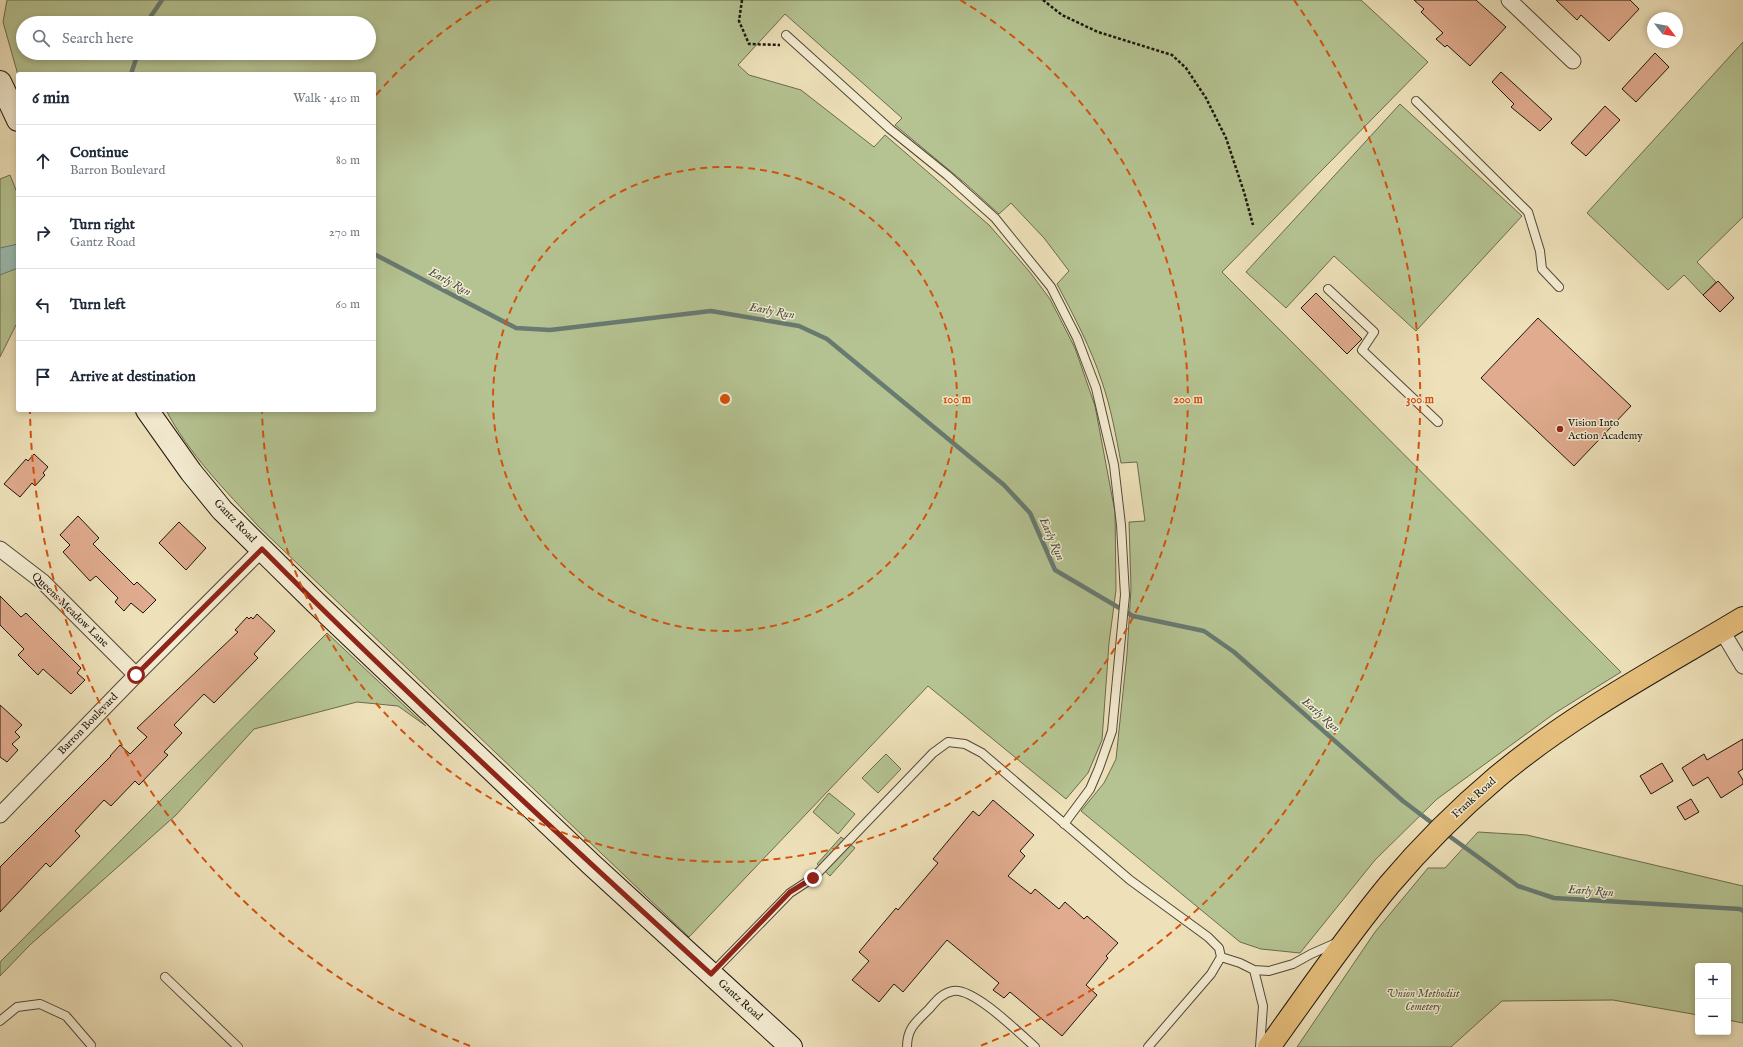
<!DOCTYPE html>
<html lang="en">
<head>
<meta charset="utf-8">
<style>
	body { margin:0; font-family:"IM FELL English",serif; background:#f2f2f3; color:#1f2937 }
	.controls { position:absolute; right:12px; bottom:12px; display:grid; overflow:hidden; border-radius:4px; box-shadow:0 2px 6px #0003 }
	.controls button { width:36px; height:36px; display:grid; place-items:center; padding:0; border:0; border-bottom:1px solid #e0e1e3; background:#fff; color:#1f2937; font:20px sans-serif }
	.compass { position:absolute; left:1647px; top:12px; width:36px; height:36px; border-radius:50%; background:#fff; box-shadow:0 2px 6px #0003; rotate:121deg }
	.stop { position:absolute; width:12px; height:12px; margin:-9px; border:3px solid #8f2418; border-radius:50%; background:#fff }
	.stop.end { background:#8f2418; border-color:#fff; box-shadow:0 1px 4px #0008 }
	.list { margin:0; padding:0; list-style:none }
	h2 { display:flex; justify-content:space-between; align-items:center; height:52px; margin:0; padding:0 16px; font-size:17px }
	h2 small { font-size:13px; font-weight:400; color:#747a83 }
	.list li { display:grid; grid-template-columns:26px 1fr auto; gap:12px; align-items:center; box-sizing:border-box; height:72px; padding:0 16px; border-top:1px solid #e0e1e3 }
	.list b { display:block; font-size:15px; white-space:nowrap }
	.list p { margin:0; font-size:13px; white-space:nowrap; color:#747a83 }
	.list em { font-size:13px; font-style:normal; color:#747a83 }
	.icon { flex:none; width:22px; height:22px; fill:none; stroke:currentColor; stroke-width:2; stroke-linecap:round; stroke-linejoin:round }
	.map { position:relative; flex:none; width:1743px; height:1047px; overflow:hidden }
	.search { position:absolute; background:#fff; box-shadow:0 2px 6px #0003; left:16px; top:16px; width:360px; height:44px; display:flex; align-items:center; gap:10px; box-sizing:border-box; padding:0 14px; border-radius:22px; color:#747a83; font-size:15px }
	.panel { position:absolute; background:#fff; box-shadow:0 2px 6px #0003; left:16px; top:72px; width:360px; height:340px; border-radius:4px }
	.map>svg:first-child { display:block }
</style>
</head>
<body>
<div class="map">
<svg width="1743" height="1047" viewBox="0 0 1743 1047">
	<rect width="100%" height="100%" fill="#eee1ba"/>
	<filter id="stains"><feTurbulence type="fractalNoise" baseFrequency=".005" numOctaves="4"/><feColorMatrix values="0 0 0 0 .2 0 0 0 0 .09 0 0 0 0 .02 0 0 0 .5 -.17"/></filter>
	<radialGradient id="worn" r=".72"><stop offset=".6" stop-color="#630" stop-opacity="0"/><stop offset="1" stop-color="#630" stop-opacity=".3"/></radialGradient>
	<!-- green -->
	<path fill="#b5c392" stroke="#696c50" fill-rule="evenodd" d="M7 0H1361L1428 62 1222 272 1621 672 1555 713 1437 799 1375 860 1300 953 1261 949 1240 942 1081 811 1104 783 1116 759 1127 654 1131 588 1129 522 1145 521 1137 462 1121 463C1116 436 1111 408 1102 382 1091 348 1074 316 1057 284L1069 271 1044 238 1011 203 999 214 966 184 895 125 902 118 785 14 738 65 749 75 801 90 874 147 885 135 989 225 1029 271 1050 299 1075 348 1095 406 1115 512 1116 590 1109 643 1102 740 1088 773 1066 799 928 686 689 937 259 527C226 491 188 453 166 410H374V74H18V75L3 22ZM23 23H369V53H23Z
		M1743 42V217L1697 262 1716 282 1703 295 1684 275 1668 290 1587 213Z
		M1400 104 1522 216 1416 331 1334 256 1286 308 1246 272Z
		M10 175 18 195V321L0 357V179Z
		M327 633 426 726 398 706 357 702 254 729 176 815 30 945 0 976V962Z
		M886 754 901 769 878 793 862 778Z
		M829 793 855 814 838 834 813 812Z
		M1478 832 1527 835 1743 886V1023L1728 1020V966H1698V1015L1613 1000 1502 1001 1451 1047H1297L1375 932 1428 868H1445Z
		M841 837 855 848 830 876 817 864Z"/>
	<!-- water -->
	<path fill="#9abcb4" stroke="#687a71" d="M18 244V268L0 275V248Z"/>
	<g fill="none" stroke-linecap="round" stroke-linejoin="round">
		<!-- stream -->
		<path stroke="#687a71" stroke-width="4.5" d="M149 23 151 16 162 0
			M131 74 138 53
			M374 254 516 328 550 330 711 311 799 326 827 339 1004 485 1030 513 1055 570 1133 616 1204 631 1234 652 1403 801 1436 826
			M1445 833 1518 886 1554 898 1740 909 1743 911"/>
	</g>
	<!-- building -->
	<path fill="#e0ab8e" stroke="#1d160d" d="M1414 0H1476L1506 27 1470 66 1447 45 1445 47 1436 39 1443 33 1421 12 1424 9Z
		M1556 0H1630L1639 9 1609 41 1581 15 1577 20Z
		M1655 53 1669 67 1636 102 1622 89Z
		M1501 72 1552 119 1540 131 1511 107 1514 104 1492 82Z
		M1605 106 1620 120 1586 156 1571 143Z
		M1718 281 1734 298 1720 312 1703 295Z
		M1316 293 1362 339 1347 354 1301 308Z
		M1538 318 1631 406 1574 466 1481 378Z
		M34 454 48 467 43 473 45 475 35 486 32 483 20 497 4 484 26 459 28 461Z
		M78 516 99 538 93 544 134 585 137 582 156 600 143 613 131 603 124 611 115 602 118 598 96 576 90 581 63 552 70 545 60 535Z
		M179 522 206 548 186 570 159 543Z
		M0 596 21 617 26 613 81 668 77 673 85 680 71 694 43 669 38 675 18 655 24 649 0 625Z
		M257 614 275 631 254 654 258 658 214 703 204 694 174 725 182 733 164 752 168 755 139 785 135 781 111 806 104 800 75 831 80 836 50 867 46 863 0 912V867L111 756H110L120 745 130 754 147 737 137 728 238 632 235 630 247 617 249 619 251 617 253 619Z
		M0 705 22 725 15 732 20 737 12 744 18 750 7 762 0 757Z
		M1743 739V769L1738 772 1743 780V784L1721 798 1708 777 1693 786 1682 768 1704 754 1707 760Z
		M1662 763 1673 781 1651 794 1640 776Z
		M1691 799 1699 812 1685 820 1677 807Z
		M993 800 1034 835 1020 851 1025 856 1008 876 1031 894 1035 889 1059 909 1065 902 1084 919 1087 916 1118 943 1106 956 1108 958 1086 985 1097 995 1062 1036 1010 992 1004 998 993 990 999 983 947 940 903 992 894 984 879 1002 852 980 869 961 859 952 896 908 898 910 938 863 933 859 973 811 979 816Z"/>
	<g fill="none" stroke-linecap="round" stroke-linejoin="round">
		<!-- service casing -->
		<g stroke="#514938" stroke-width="10">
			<path id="service" d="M786 35 890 129 947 175 995 218 1051 287 1077 338 1096 388 1114 465 1121 525 1125 595 1112 731 1099 768 1090 789 1064 824
				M1416 101 1528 212 1540 251 1542 269 1559 287
				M1328 289 1374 332 1362 350 1438 422
				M1221 957 1240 963 1254 970 1269 971 1293 964 1311 954 1336 943
				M1254 970 1263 1006 1260 1047
				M712 973 790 893 813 878 933 753 948 742 965 744 982 753 1130 880 1208 937 1219 948 1221 957 1211 974 1148 1047
				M165 977 238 1047
				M0 1021 17 1007 40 1004 66 1016 91 1045
				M907 1047C907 1028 916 1022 929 1009 936 1001 942 993 953 991 973 987 1019 1033 1035 1047"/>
		</g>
		<!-- minor casing -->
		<g stroke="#514938" stroke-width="17">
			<path id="minor" d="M1509 0 1573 61
				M0 549 43 582 136 675
				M1722 631 1743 666
				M0 815 136 675 262 549"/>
		</g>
		<!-- secondary casing -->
		<g stroke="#1d160d" stroke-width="24">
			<path id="secondary" d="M0 82 18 120
				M147 410 191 472 222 510 316 603 592 865 791 1047"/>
		</g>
		<!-- primary casing -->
		<g stroke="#1d160d" stroke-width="24">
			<path id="primary" d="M1269 1047C1308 993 1346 937 1389 885 1422 846 1458 810 1497 777 1572 714 1660 668 1743 618"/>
		</g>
		<!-- path -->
		<path stroke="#1d160d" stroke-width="2.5" stroke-dasharray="3 2" stroke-linecap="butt" d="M742 0 739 21 749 44 780 45
			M1043 0 1062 15 1098 32 1172 55 1186 68 1206 98 1226 138 1244 192 1253 225"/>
		<!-- service -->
		<use href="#service" stroke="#f4ecd2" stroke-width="8"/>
		<!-- minor -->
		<use href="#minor" stroke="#f4ecd2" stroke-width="15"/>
		<!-- secondary -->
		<use href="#secondary" stroke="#f4ecd2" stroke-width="22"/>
		<!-- primary -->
		<use href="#primary" stroke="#e7c07d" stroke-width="22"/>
	</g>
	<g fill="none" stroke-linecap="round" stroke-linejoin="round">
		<!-- route -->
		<path stroke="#8f2418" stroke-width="5" d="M136 675 262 549C407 695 559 835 711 974L790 892 813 878"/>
	</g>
	<!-- distance rings -->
	<g fill="none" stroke="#d4520c" stroke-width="2" stroke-dasharray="7 5">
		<circle cx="725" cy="399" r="232"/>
		<path d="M376 95A463 463 0 0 1 490 0M960 0A463 463 0 1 1 262 411"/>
		<path d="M470 1046A695 695 0 0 1 30 411M1294 0A695 695 0 0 1 980 1046"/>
	</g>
	<!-- markers -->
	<circle fill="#8f2418" stroke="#f4ecd2" stroke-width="1.5" cx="1560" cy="429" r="4"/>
	<g text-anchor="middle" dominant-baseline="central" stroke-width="3" stroke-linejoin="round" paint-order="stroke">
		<!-- poi labels -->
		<g font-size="11" fill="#1d160d" stroke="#f4ecd2" text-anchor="start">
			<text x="1568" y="423">Vision Into<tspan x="1568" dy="13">Action Academy</tspan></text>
		</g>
		<!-- street labels -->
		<g font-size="11" fill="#1d160d" stroke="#f4ecd2">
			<text transform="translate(235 521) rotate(46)">Gantz Road</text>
			<text transform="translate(70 610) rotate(44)">Queens Meadow Lane</text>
			<text transform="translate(88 724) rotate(-46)">Barron Boulevard</text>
			<text transform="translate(1474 798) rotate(-42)">Frank Road</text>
			<text transform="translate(740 1000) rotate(42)">Gantz Road</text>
		</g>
		<!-- park labels -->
		<g font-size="11" font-style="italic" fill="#52533c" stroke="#f4ecd2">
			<text x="1423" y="994">Union Methodist<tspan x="1423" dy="13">Cemetery</tspan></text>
		</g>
		<!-- water labels -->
		<g font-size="12" font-style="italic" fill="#495047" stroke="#f4ecd2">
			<text transform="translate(450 282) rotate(28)">Early Run</text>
			<text transform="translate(772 311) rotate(10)">Early Run</text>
			<text transform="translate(1052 539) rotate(66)">Early Run</text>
			<text transform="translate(1321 715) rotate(41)">Early Run</text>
			<text transform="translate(1591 891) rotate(4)">Early Run</text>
		</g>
	</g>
	<circle cx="725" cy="399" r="6" fill="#d4520c" stroke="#f4ecd2" stroke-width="2"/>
	<g font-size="12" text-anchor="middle" font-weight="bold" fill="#d4520c" stroke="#f4ecd2" stroke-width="3" stroke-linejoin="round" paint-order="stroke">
		<text x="957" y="403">100 m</text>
		<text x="1188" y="403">200 m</text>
		<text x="1420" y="403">300 m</text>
	</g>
	<rect width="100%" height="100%" filter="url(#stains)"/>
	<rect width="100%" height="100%" fill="url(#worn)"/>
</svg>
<div class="controls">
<button>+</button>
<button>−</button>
</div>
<svg class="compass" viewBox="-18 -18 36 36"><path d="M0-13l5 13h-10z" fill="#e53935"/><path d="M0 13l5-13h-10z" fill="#747a83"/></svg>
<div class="stop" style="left:136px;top:675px"></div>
<div class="stop end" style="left:813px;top:878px"></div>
<div class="search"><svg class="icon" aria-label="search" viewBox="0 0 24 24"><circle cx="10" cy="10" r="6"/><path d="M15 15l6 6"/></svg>Search here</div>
<section class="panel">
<h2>6 min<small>Walk · 410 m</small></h2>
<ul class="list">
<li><svg class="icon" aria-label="ahead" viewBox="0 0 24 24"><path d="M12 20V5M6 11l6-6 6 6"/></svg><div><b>Continue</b><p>Barron Boulevard</p></div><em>80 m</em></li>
<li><svg class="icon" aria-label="right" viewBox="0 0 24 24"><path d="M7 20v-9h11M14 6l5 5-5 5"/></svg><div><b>Turn right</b><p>Gantz Road</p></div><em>270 m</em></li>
<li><svg class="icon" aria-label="left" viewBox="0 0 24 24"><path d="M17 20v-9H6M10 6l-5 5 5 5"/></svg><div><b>Turn left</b></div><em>60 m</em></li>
<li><svg class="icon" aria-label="arrive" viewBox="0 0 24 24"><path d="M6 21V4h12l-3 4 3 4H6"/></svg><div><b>Arrive at destination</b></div></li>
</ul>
</section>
</div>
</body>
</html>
